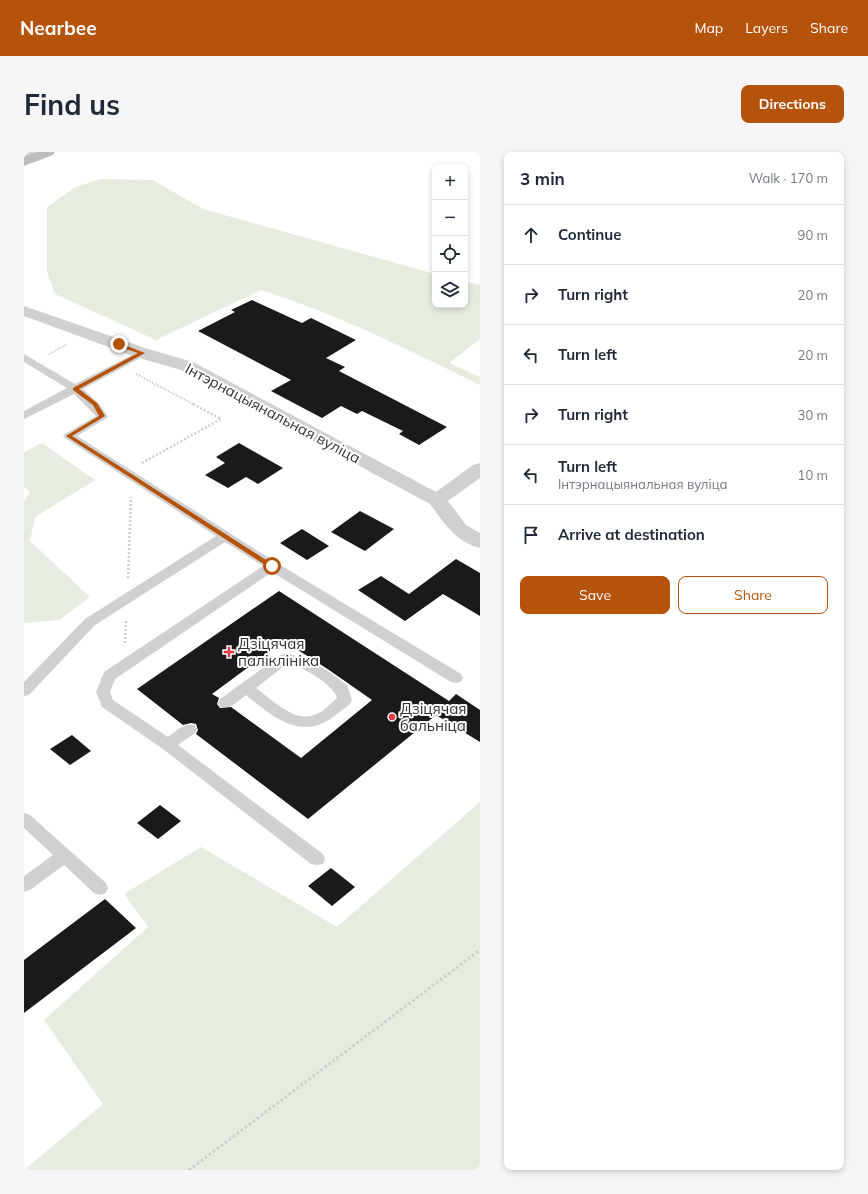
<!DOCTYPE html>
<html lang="en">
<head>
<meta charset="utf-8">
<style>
	body { margin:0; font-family:Mulish,sans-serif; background:#f6f6f7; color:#1f2937 }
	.controls { position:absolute; right:12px; top:12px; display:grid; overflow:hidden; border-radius:8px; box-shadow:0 2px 6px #0003 }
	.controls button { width:36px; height:36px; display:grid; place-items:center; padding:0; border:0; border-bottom:1px solid #e0e1e3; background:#fff; color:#1f2937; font:20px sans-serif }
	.stop { position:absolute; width:12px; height:12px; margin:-9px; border:3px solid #b45309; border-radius:50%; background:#fff }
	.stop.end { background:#b45309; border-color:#fff; box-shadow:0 1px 4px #0008 }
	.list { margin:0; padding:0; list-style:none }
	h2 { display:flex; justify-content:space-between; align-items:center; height:52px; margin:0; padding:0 16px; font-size:17px }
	h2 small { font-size:13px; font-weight:400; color:#747a83 }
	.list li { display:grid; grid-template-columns:26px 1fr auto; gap:12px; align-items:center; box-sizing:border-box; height:60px; padding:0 16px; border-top:1px solid #e0e1e3 }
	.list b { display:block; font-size:15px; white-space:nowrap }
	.list p { margin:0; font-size:13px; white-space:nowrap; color:#747a83 }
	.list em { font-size:13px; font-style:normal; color:#747a83 }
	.actions { display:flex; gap:8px; padding:12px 16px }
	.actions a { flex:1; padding:9px 0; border:1px solid #b45309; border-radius:8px; text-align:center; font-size:14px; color:#b45309 }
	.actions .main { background:#b45309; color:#fff }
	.icon { flex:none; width:22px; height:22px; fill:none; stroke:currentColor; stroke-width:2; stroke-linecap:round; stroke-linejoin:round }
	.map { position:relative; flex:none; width:456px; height:1018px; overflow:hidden; border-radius:8px }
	header { display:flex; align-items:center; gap:24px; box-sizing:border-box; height:56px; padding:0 20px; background:#b45309; color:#fff }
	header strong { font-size:19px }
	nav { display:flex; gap:22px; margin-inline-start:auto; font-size:14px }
	.intro { display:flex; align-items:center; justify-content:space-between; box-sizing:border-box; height:96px; padding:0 24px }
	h1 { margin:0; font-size:28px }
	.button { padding:10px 18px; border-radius:8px; background:#b45309; color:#fff; font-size:14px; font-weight:700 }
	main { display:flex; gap:24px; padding:0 24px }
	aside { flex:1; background:#fff; border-radius:8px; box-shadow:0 2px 6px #0003 }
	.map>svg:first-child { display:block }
</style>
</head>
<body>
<header>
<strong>Nearbee</strong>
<nav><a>Map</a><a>Layers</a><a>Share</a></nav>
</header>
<div class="intro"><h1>Find us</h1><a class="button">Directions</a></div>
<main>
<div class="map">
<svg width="456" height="1018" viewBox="0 0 456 1018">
	<rect width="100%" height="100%" fill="#fff"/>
	<!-- green -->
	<path fill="#e6ecdf" d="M76 27 129 28 179 57 411 122V153H441V130L456 133V187L425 211 456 225V233C385 198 313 162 237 138L132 188 31 142 23 120V55L50 36Z
		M18 291 71 328 11 365 6 389 66 445 35 468 0 471V350L6 340 0 335V300Z
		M456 650V1018H0L79 952 20 868 124 775 100 742 177 695 313 775Z"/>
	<!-- building -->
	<path fill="#1a1a1a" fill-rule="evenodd" d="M228 148 278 171 287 166 332 188 302 206 321 215 315 219 423 275 395 293 375 282 379 279 338 259 333 262 317 254 298 266 247 239 267 228 174 179 211 160 207 158Z
		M215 291 259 316 234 332 222 325 204 336 181 323 201 311 192 305Z
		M336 359 370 377 341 399 307 380Z
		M278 377 305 394 283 408 256 391Z
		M432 407 456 421V464L419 442 381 469 334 438 357 424 385 442Z
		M255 439 425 549 432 542 456 558V590L412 563 284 667 172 582 174 578 172 572 167 571 159 573 113 537ZM260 489 305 518 348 548 277 606 207 555 196 556 193 552 195 546 188 542Z
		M48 583 67 599 46 613 26 597Z
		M136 653 157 669 134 687 113 671Z
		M307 716 331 735 308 754 284 734Z
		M81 747 112 776 0 861V808Z"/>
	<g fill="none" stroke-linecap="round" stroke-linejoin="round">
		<!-- path-far2 -->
		<path stroke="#cdcdcd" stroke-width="2" stroke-dasharray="1.5 1.5" stroke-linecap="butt" d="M25 202 42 193
			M112 222 171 253"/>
		<!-- path-far1 -->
		<path stroke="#cdcdcd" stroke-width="2.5" stroke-dasharray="2 2" stroke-linecap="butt" d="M118 311 197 267 169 252
			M104 426 107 345
			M101 491 102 469"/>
		<!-- path -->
		<path stroke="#cdcdcd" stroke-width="3" stroke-dasharray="2.5 2.5" stroke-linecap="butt" d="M165 1018 456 798"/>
		<!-- service -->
		<path fill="#d0d0d0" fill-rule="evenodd" d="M118 198 123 201 122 203 59 237 76 253 84 265 53 284 253 411 437 522 439 526 437 530 432 531 427 530 248 420 91 527 86 540 89 548 144 585C152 579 161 570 171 573L173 577 171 581 154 593 299 702 301 707 299 712 293 713 287 712 139 597 78 555 72 540 80 520 239 414 201 390 71 473 5 543 0 544V530L61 467 192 384 41 286 39 284 41 282 72 264 50 242 0 267V259L43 236 0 210V202L51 232Z
			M262 501 283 507 304 519 323 533 328 548 326 552C318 558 310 565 301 570 272 586 243 560 222 543 214 549 206 558 196 555L194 551 196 547 257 503ZM264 511C279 515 309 532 313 546 306 552 299 560 290 563 270 571 246 546 232 536Z
			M0 661 6 663 82 731 84 736 82 741 76 743 70 741 40 713 6 738 0 740V724L29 703 0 676Z"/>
		<!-- minor -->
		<path fill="#d0d0d0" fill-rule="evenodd" d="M0 154 124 197 169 210 412 340 449 313 456 311V326L424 349 442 373 456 381V396C432 390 420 371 406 352L157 218 112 205 0 164Z"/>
		<!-- tertiary -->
		<path fill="#d0d0d0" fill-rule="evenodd" d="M0 0H9L17 6 15 9C9 10 5 9 0 6Z"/>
		<!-- secondary -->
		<path fill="#bdbdbd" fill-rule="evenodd" d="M12 0H31L29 3 0 14V5Z"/>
	</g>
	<!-- route -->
	<path fill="#b45309" d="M95 191 121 201 55 237 73 251 81 264 48 284 250 413V416H246L42 284 75 264 69 253 49 238V236L114 201 93 194Z"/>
	<!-- markers -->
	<g fill="#e63946" stroke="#fff" stroke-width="1.5">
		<path d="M203 494h4v4h4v4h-4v4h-4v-4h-4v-4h4z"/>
		<circle cx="368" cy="565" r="4"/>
	</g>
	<g text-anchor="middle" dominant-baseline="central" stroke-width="4" stroke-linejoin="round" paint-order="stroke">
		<!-- street labels -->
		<g font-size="15" fill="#333" stroke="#fff">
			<text transform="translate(249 261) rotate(28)">Інтэрнацыянальная вуліца</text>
		</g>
		<!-- poi labels -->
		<g font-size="15" fill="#333" stroke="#fff" text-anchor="start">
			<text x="214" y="491">Дзіцячая<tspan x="214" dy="17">паліклініка</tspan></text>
			<text x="376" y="556">Дзіцячая<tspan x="376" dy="17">бальніца</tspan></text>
		</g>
	</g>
</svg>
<div class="controls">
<button>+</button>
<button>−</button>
<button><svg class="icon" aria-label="locate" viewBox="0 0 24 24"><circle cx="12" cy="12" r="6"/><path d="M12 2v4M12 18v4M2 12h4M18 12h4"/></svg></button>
<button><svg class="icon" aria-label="layers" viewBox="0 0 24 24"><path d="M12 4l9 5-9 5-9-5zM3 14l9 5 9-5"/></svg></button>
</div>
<div class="stop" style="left:248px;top:414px"></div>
<div class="stop end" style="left:95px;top:192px"></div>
</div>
<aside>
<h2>3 min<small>Walk · 170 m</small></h2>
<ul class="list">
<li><svg class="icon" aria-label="ahead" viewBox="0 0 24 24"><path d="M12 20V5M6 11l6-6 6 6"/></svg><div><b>Continue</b></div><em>90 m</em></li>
<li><svg class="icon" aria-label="right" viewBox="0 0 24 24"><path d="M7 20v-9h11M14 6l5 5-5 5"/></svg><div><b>Turn right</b></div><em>20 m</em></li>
<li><svg class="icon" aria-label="left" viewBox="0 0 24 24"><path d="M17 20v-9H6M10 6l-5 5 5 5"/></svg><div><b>Turn left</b></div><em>20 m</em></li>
<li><svg class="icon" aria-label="right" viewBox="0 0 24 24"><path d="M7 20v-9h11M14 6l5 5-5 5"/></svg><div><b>Turn right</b></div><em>30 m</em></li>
<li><svg class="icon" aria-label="left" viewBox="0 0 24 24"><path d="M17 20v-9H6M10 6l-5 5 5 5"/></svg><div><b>Turn left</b><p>Інтэрнацыянальная вуліца</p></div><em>10 m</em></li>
<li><svg class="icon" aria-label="arrive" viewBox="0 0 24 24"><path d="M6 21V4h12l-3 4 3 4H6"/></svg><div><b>Arrive at destination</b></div></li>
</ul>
<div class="actions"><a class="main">Save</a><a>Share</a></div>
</aside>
</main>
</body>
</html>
